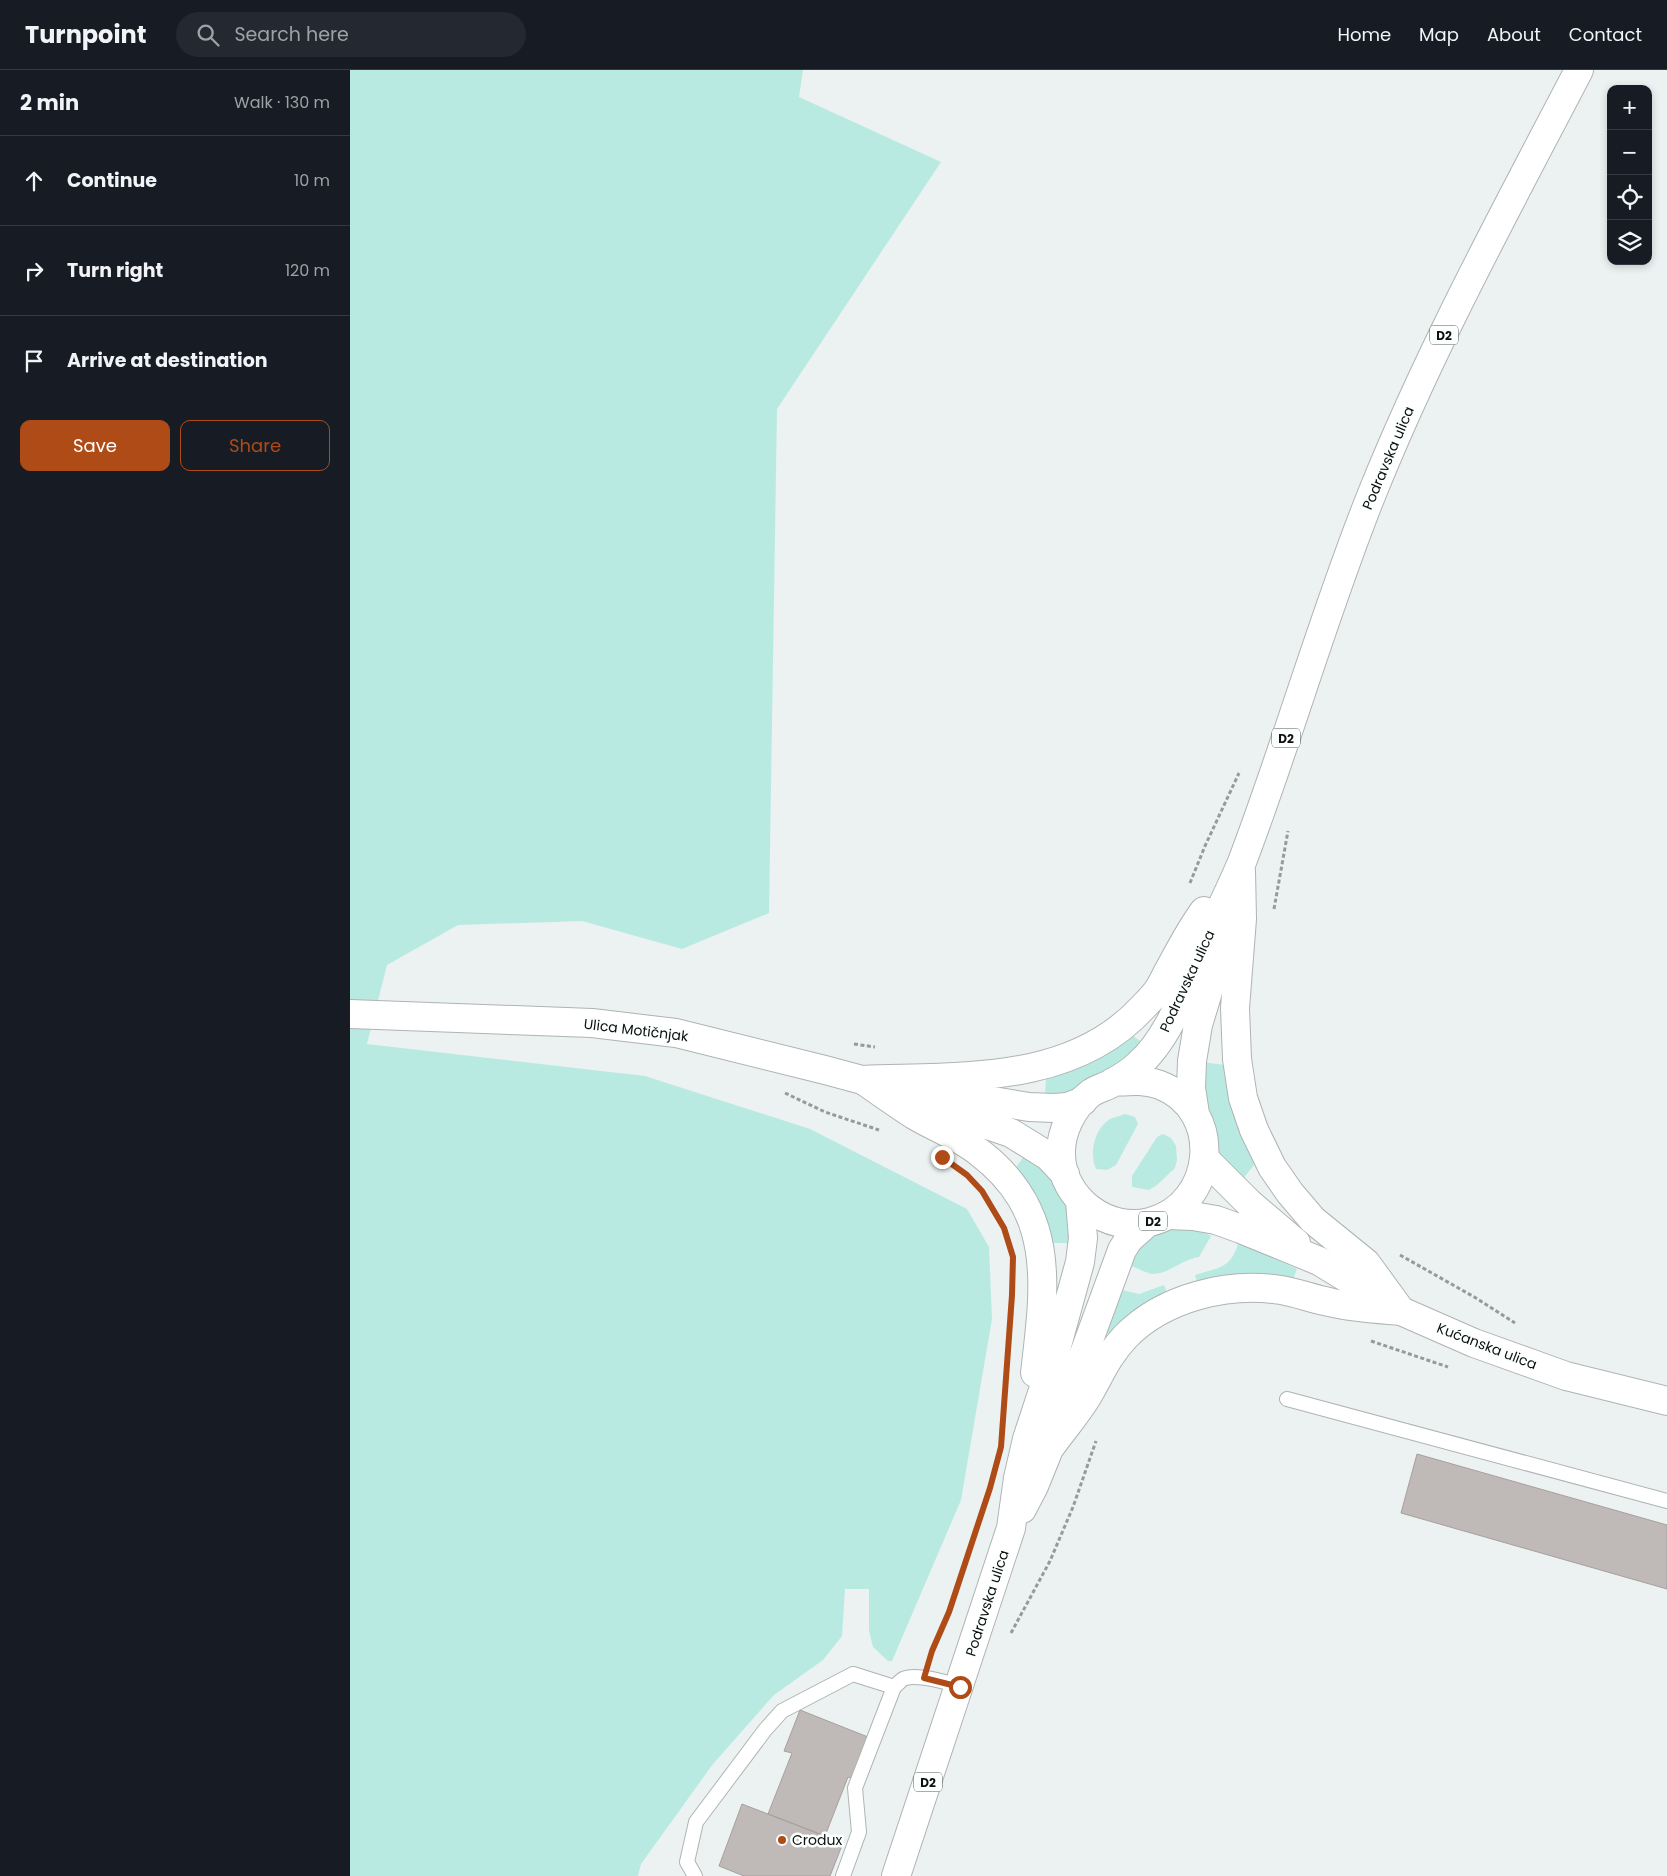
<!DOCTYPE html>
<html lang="en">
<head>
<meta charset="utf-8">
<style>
	body { margin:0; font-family:Poppins,sans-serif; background:#242831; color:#f1f3f6 }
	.controls { position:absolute; right:15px; top:15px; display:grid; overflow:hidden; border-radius:10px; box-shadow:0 2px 8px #0003 }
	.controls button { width:45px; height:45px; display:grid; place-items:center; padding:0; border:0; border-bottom:1px solid #363941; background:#171b24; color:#f1f3f6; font:25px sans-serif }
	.stop { position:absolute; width:15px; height:15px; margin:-11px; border:4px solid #af4b17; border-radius:50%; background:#fff }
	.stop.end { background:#af4b17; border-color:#fff; box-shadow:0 1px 5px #0008 }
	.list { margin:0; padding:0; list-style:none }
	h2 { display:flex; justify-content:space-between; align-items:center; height:65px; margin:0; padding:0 20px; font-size:21px }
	h2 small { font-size:16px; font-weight:400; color:#9ea1a6 }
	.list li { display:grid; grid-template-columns:32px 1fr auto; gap:15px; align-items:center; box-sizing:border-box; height:90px; padding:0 20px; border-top:1px solid #363941 }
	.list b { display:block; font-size:19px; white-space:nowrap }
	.list em { font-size:16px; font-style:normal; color:#9ea1a6 }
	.actions { display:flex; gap:10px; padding:15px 20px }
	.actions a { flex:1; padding:11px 0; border:1px solid #af4b17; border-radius:10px; text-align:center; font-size:18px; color:#af4b17 }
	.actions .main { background:#af4b17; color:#fff }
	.icon { flex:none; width:28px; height:28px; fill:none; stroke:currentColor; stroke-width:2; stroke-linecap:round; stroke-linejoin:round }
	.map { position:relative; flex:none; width:1317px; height:1806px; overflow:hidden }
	header { display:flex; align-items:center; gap:30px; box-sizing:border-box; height:70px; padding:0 25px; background:#171b24; border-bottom:1px solid #363941 }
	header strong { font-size:24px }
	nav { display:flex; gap:28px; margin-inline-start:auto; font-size:18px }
	.search { width:350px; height:45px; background:#242831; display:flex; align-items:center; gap:12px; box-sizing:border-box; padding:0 18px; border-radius:28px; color:#9ea1a6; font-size:19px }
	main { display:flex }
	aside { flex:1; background:#171b24 }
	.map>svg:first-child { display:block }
</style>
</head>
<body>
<header>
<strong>Turnpoint</strong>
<div class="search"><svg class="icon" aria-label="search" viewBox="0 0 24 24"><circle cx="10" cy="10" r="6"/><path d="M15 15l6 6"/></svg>Search here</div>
<nav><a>Home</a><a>Map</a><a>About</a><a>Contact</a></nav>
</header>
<main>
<aside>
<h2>2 min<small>Walk · 130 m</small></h2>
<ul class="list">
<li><svg class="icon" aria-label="ahead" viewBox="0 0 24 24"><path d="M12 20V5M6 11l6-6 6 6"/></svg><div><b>Continue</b></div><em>10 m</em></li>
<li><svg class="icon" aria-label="right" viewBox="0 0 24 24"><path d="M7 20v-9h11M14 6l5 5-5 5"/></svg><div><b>Turn right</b></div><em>120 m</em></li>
<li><svg class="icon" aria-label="arrive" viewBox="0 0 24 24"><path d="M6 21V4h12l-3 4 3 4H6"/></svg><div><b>Arrive at destination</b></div></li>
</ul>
<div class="actions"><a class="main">Save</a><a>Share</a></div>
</aside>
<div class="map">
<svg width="1317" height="1806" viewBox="0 0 1317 1806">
	<rect width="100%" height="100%" fill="#ebf2f1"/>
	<!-- green -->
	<path fill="#b9eae2" d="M0 0H453L449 27 591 92 427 339 419 843 332 879 232 851 108 855 37 895 17 974 295 1006 460 1059 617 1139 639 1177 642 1249 611 1430 542 1591H538L523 1577 519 1561V1519H495L492 1566 473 1590 424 1625 363 1694 291 1794 288 1806H0Z
		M782 965 793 973 745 1015 713 1024 695 1026 696 1008C728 1001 755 982 782 965Z
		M852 992 875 995 907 1091 893 1109 868 1082 866 1061 860 1041 852 1024Z
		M775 1044 785 1047 788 1054 766 1095 757 1100 746 1099C739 1083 744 1059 760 1049 764 1047 771 1046 775 1044Z
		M813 1064 821 1068 826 1076 827 1090 825 1098 807 1115 799 1120 782 1117V1106L807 1067Z
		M674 1086 695 1100 720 1131 722 1173H702C698 1144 681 1123 665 1099Z
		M829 1157 847 1158 861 1166 849 1187C833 1189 820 1203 804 1204 797 1204 788 1198 781 1196 792 1170 801 1162 829 1157Z
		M889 1171 947 1199 943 1210 847 1212 845 1205C870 1197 881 1199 889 1171Z
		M814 1215 817 1223 764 1264 750 1262 768 1219 789 1224Z"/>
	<!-- building -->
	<path fill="#bfb9b7" stroke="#a6a09e" d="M1067 1384 1317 1455V1519L1051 1443Z
		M450 1640 518 1667 503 1709 498 1707 475 1766 418 1744 442 1683 434 1681Z
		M392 1734 493 1773 480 1806H394L369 1796Z"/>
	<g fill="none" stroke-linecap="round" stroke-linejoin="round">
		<!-- lane casing -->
		<g stroke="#aeb4b3" stroke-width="16">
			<path id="lane" d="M937 1329 1317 1431
				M345 1806 337 1792 346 1752 415 1660 432 1641 503 1604 544 1617
				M493 1806 509 1762 505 1718 544 1617C547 1615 550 1611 553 1609 566 1603 597 1612 609 1617"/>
		</g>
		<!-- secondary casing -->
		<g stroke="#aeb4b3" stroke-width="30">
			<path id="secondary" d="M0 944 242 953 326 963 475 1000 564 1024 614 1047 661 1063 698 1086 715 1104
				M581 1025 619 1027 679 1037 704 1038 717 1037 733 1031
				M855 1089 899 1133 946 1173
				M818 1145 843 1146 866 1150 891 1159 969 1191 1051 1241 1124 1273 1216 1306 1317 1331"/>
		</g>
		<!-- primary casing -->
		<g stroke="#aeb4b3" stroke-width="30">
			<path id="primary" d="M891 801 892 849 885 938 887 989 893 1028 904 1060 922 1097 940 1123 963 1150 1016 1193 1051 1241
				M513 1010C610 1006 722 1015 793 937 798 932 804 926 808 920 812 914 815 907 819 900 830 880 840 860 854 841
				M513 1010C530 1022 547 1034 564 1045 586 1058 610 1067 630 1083 707 1142 695 1217 685 1303
				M763 1012C779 1011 794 1009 810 1015 875 1040 866 1135 800 1152 758 1163 712 1129 711 1085 710 1063 722 1037 741 1023 747 1019 755 1017 762 1013 771 1008 781 1002 788 995 823 965 840 905 859 864 870 840 882 816 892 792 938 671 973 546 1021 426 1080 279 1156 140 1229 0
				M845 1044 841 1018 842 991 848 955 863 905 875 857
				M699 1379C711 1362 726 1345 737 1327 750 1305 757 1286 776 1266 815 1227 878 1212 931 1220 948 1223 963 1229 979 1232 1003 1238 1027 1239 1051 1241
				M672 1439 684 1416 699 1379 772 1180 779 1169 797 1153
				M546 1806 661 1458 668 1408 677 1369 703 1290 730 1192 733 1168 730 1131"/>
		</g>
		<!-- path -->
		<path stroke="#969b9a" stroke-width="3" stroke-dasharray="4 2.5" stroke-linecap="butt" d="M840 813 855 776 889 703
			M924 839 938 761
			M504 974 525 977
			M435 1023 475 1042 529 1060
			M1050 1185 1126 1228 1165 1253
			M1021 1271 1098 1297
			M654 1335 656 1314
			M604 1525 629 1450
			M661 1563 700 1491 723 1437 746 1371
			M580 1585 599 1540"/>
		<!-- lane -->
		<use href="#lane" stroke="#fff" stroke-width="14"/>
		<!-- secondary -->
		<use href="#secondary" stroke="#fff" stroke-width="28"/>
		<!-- primary -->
		<use href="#primary" stroke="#fff" stroke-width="28"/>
	</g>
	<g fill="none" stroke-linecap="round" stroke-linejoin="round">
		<!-- route -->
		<path stroke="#af4b17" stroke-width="6" d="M592 1087 617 1105 632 1121 654 1158 663 1187 662 1225 651 1377 640 1418 599 1542 582 1581 574 1608 610 1617"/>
	</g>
	<!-- markers -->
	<circle fill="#af4b17" stroke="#fbfffe" stroke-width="2" cx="432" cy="1770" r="5"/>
	<g text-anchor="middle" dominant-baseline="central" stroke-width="5" stroke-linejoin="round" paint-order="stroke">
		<!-- shield labels -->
		<g fill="#fbfffe" stroke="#555857" stroke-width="1">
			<rect x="1080" y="255.5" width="28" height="19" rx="4"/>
			<rect x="922" y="658.5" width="28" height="19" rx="4"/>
			<rect x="789" y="1141.5" width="28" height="19" rx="4"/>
			<rect x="564" y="1702.5" width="28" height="19" rx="4"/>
		</g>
		<g font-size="12" font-weight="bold" fill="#0e1110">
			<text x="1094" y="265">D2</text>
			<text x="936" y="668">D2</text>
			<text x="803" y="1151">D2</text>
			<text x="578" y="1712">D2</text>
		</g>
		<!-- street labels -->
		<g font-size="14" fill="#0e1110" stroke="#fbfffe">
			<text transform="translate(1038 388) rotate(-67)">Podravska ulica</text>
			<text transform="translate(837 911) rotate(-65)">Podravska ulica</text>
			<text transform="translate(286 960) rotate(7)">Ulica Motičnjak</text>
			<text transform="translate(1137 1276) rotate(21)">Kućanska ulica</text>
			<text transform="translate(637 1533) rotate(-72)">Podravska ulica</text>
		</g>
		<!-- poi labels -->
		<g font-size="14" fill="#0e1110" stroke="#fbfffe" text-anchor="start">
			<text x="442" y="1770">Crodux</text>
		</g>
	</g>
</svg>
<div class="controls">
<button>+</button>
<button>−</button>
<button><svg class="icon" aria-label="locate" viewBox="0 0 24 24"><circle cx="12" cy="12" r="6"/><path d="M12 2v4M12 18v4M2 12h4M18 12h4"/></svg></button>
<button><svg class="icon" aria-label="layers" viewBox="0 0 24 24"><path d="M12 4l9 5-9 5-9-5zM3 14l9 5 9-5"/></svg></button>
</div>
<div class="stop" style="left:610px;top:1617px"></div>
<div class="stop end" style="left:592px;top:1087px"></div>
</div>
</main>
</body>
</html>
